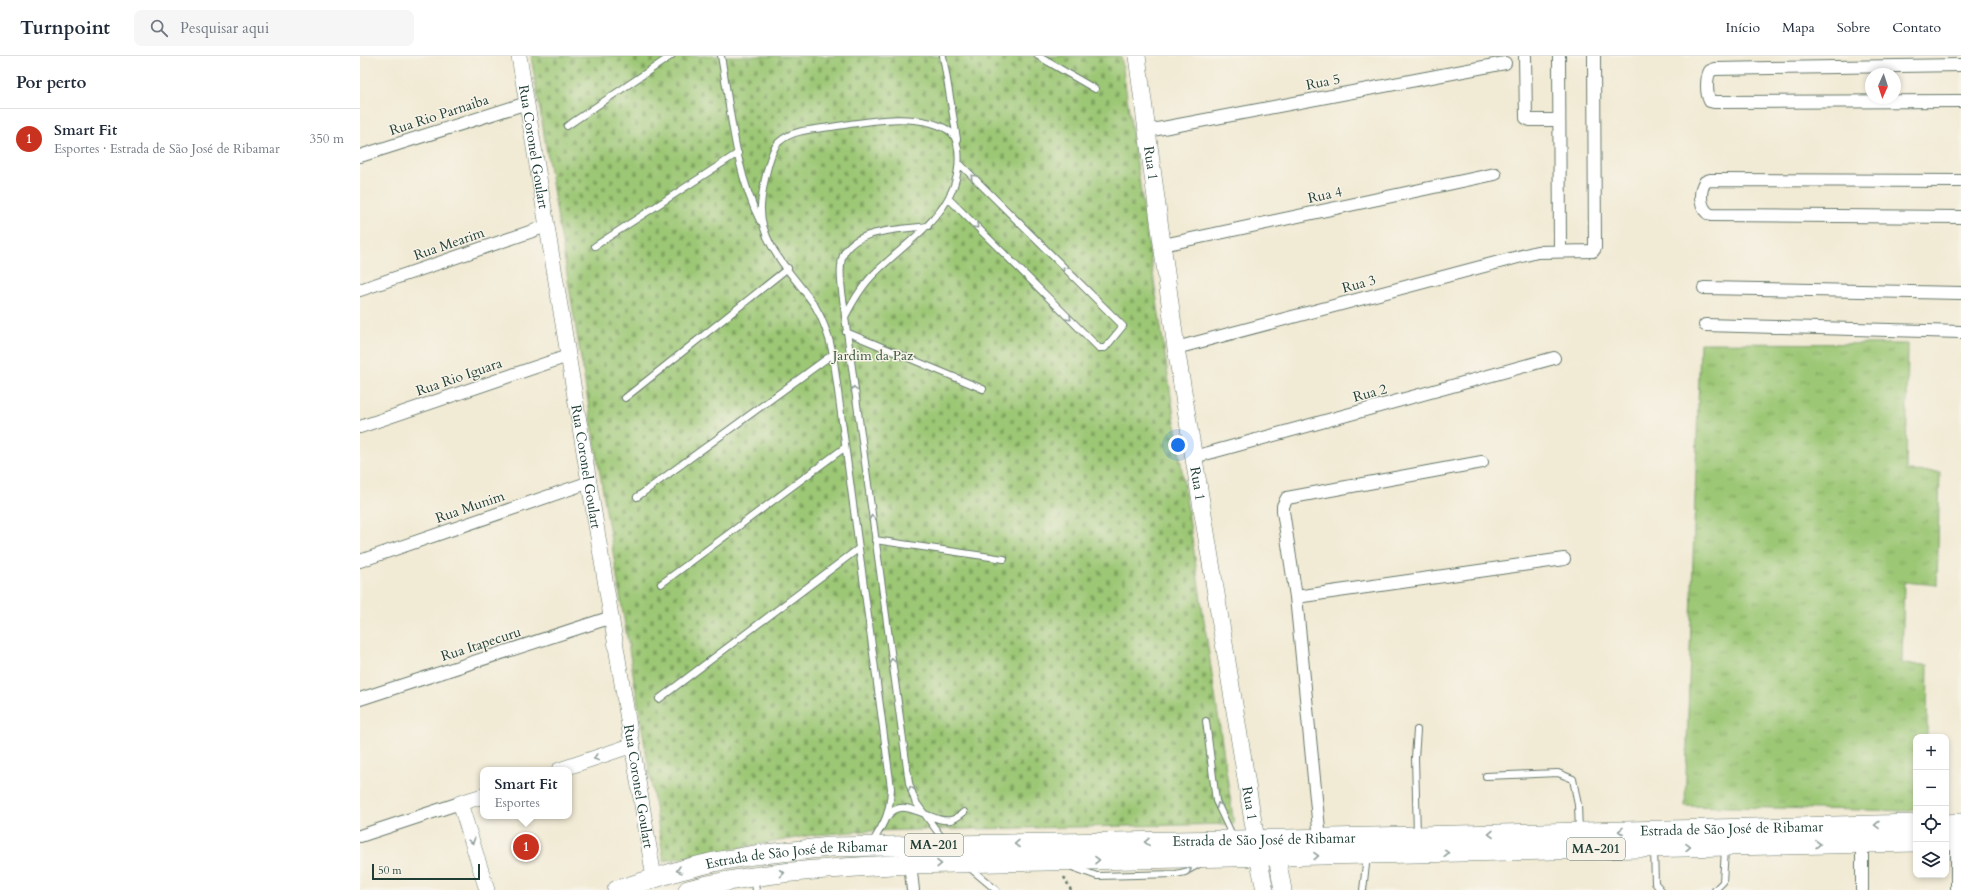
<!DOCTYPE html>
<html lang="pt">
<head>
<meta charset="utf-8">
<style>
	body { margin:0; font-family:Cardo,serif; background:#f6f6f7; color:#1f2937 }
	.controls { position:absolute; right:12px; bottom:12px; display:grid; overflow:hidden; border-radius:8px; box-shadow:0 2px 6px #0003 }
	.controls button { width:36px; height:36px; display:grid; place-items:center; padding:0; border:0; border-bottom:1px solid #e0e1e3; background:#fff; color:#1f2937; font:20px sans-serif }
	.compass { position:absolute; left:1505px; top:12px; width:36px; height:36px; border-radius:50%; background:#fff; box-shadow:0 2px 6px #0003; rotate:183deg }
	.scale { position:absolute; left:12px; bottom:10px; width:108px; box-sizing:border-box; padding-left:4px; border:2px solid #1f3d34; border-top:0; font-size:11px; line-height:14px; white-space:nowrap; color:#1f3d34; -webkit-text-stroke:3px #f7f3e8; paint-order:stroke }
	.you { position:absolute; left:818px; top:389px; width:14px; height:14px; margin:-10px; border:3px solid #fff; border-radius:50%; background:#1a73e8; box-shadow:0 0 0 6px #1a73e833 }
	.badge { display:grid; place-items:center; width:26px; height:26px; border-radius:50%; background:#c8321e; color:#fff; font-size:13px; font-weight:700 }
	.pin { position:absolute; translate:-50% -50%; border:2px solid #fff; box-shadow:0 1px 4px #0006 }
	.popup { position:absolute; left:120px; top:711px; width:92px; height:52px; box-sizing:border-box; display:grid; place-content:center; border-radius:8px; background:#fff; filter:drop-shadow(0 1px 3px #0005); font-size:13px; white-space:nowrap; color:#747a83 }
	.popup b { font-size:15px; color:#1f2937 }
	.popup::after { content:''; position:absolute; left:50%; top:100%; margin-left:-8px; border:8px solid transparent; border-top-color:#fff }
	.list { margin:0; padding:0; list-style:none }
	h2 { display:flex; justify-content:space-between; align-items:center; height:52px; margin:0; padding:0 16px; font-size:17px }
	h2 small { font-size:13px; font-weight:400; color:#747a83 }
	.list li { display:grid; grid-template-columns:26px 1fr auto; gap:12px; align-items:center; box-sizing:border-box; height:60px; padding:0 16px; border-top:1px solid #e0e1e3 }
	.list b { display:block; font-size:15px; white-space:nowrap }
	.list p { margin:0; font-size:13px; white-space:nowrap; color:#747a83 }
	.list em { font-size:13px; font-style:normal; color:#747a83 }
	.icon { flex:none; width:22px; height:22px; fill:none; stroke:currentColor; stroke-width:2; stroke-linecap:round; stroke-linejoin:round }
	.map { position:relative; flex:none; width:1601px; height:834px; overflow:hidden }
	header { display:flex; align-items:center; gap:24px; box-sizing:border-box; height:56px; padding:0 20px; background:#fff; border-bottom:1px solid #e0e1e3 }
	header strong { font-size:19px }
	nav { display:flex; gap:22px; margin-inline-start:auto; font-size:14px }
	.search { width:280px; height:36px; background:#f6f6f7; display:flex; align-items:center; gap:10px; box-sizing:border-box; padding:0 14px; border-radius:8px; color:#747a83; font-size:15px }
	main { display:flex }
	aside { flex:1; background:#fff }
	.map>svg:first-child { display:block }
</style>
</head>
<body>
<header>
<strong>Turnpoint</strong>
<div class="search"><svg class="icon" aria-label="search" viewBox="0 0 24 24"><circle cx="10" cy="10" r="6"/><path d="M15 15l6 6"/></svg>Pesquisar aqui</div>
<nav><a>Início</a><a>Mapa</a><a>Sobre</a><a>Contato</a></nav>
</header>
<main>
<aside>
<h2>Por perto<small></small></h2>
<ul class="list">
<li><span class="badge">1</span><div><b>Smart Fit</b><p>Esportes · Estrada de São José de Ribamar</p></div><em>350 m</em></li>
</ul>
</aside>
<div class="map">
<svg width="1601" height="834" viewBox="0 0 1601 834">
	<defs>
		<pattern id="grass-tufts" width="24" height="20" patternUnits="userSpaceOnUse"><rect width="24" height="20" fill="#9cc774"/><path d="M3 7l-1-3M5 7V3M7 7l1-3M15 17l-1-3M17 17v-4M19 17l1-3" fill="none" stroke="#7fa360"/></pattern>
		<pattern id="cemetery-stones" width="16" height="16" patternUnits="userSpaceOnUse"><rect width="16" height="16" fill="#9cc774"/><path d="M2 7V4a2 2 0 0 1 4 0v3zM10 15v-3a2 2 0 0 1 4 0v3z" fill="#7fa360"/></pattern>
	</defs>
	<rect width="100%" height="100%" fill="#f7f3e8"/>
	<filter id="ink" filterUnits="userSpaceOnUse"><feTurbulence type="fractalNoise" baseFrequency=".025" numOctaves="2"/><feDisplacementMap in="SourceGraphic" scale="8" xChannelSelector="R" yChannelSelector="G"/><feConvolveMatrix kernelMatrix="1 2 1 2 8 2 1 2 1" color-interpolation-filters="sRGB"/></filter>
	<filter id="wash" filterUnits="userSpaceOnUse"><feTurbulence type="fractalNoise" baseFrequency=".012" numOctaves="4" result="noise"/><feDisplacementMap in="SourceGraphic" scale="16" xChannelSelector="R" yChannelSelector="G"/><feGaussianBlur stdDeviation="0.9" result="paint"/><feColorMatrix in="noise" values="0 0 0 0 0 0 0 0 0 0 0 0 0 0 0 0 0 1.4 0 .05"/><feComposite in="paint" operator="in"/></filter>
	<g filter="url(#wash)">
		<rect width="100%" height="100%" fill="#f1ead4"/>
		<!-- grass -->
		<path fill="url(#grass-tufts)" stroke="#5e8254" d="M1340 287 1548 288 1546 415 1580 416 1577 529 1544 526 1542 608 1568 609 1567 681H1556V752L1547 755 1325 750Z"/>
		<!-- cemetery -->
		<path fill="url(#cemetery-stones)" stroke="#5e8254" d="M171 0H761L874 768 506 775 453 779 304 805Z"/>
	</g>
	<g filter="url(#ink)">
		<g fill="none" stroke-linecap="round" stroke-linejoin="round">
			<!-- service casing -->
			<g stroke="#687a6c" stroke-width="8">
				<path id="service" d="M361 0C371 55 375 115 400 165
					M583 0 597 83
					M678 0 735 33
					M207 70 311 0
					M589 143 739 292H745L763 270 599 107
					M235 190 378 97
					M485 261C484 244 479 225 481 209 483 172 541 174 568 170
					M486 276 623 333
					M265 342 428 212
					M277 441 473 298
					M515 484 644 503
					M301 528 484 392
					M299 643 498 493
					M846 665 856 745 873 781
					M1057 674 1055 702 1057 779
					M1126 720 1198 717 1213 723 1218 749 1219 775
					M528 760C544 738 571 768 591 764 596 763 600 759 604 756
					M512 787C525 766 530 757 531 732L473 298C469 281 464 265 455 250 435 220 399 189 401 150 402 135 409 95 419 86 432 74 454 73 471 71 505 66 556 55 588 74 595 78 597 86 598 93 605 151 552 181 516 216 503 228 493 245 485 261L549 727 555 745 585 786
					M1294 793 1295 827 1301 834
					M712 811 737 820 816 818 825 816 841 807
					M610 812 636 834
					M394 822 396 834
					M1003 834 1007 800
					M1355 834 1363 826 1365 793"/>
			</g>
			<!-- minor casing -->
			<g stroke="#687a6c" stroke-width="14">
				<path id="minor" d="M1165 0 1166 62 1170 64H1199
					M1199 0 1200 195
					M1601 9 1355 13 1350 15C1346 22 1346 37 1350 45L1354 46 1601 45
					M787 75 1145 7
					M0 100 167 47
					M1601 125 1350 124 1345 126C1339 135 1339 154 1351 159L1601 161
					M803 189 1135 118
					M1344 232 1601 237
					M0 234 187 170
					M1345 269 1601 276
					M816 292 1177 196 1233 195 1235 192 1234 0
					M0 371 208 300
					M834 401 1194 302
					M0 505 230 426
					M936 541 1204 503
					M0 643 252 561
					M0 780 100 747
					M960 783 936 541 923 455V450L927 442 1122 406
					M550 808 553 834
					M1502 834V787
					M1597 834V785"/>
			</g>
			<!-- tertiary casing -->
			<g stroke="#687a6c" stroke-width="16">
				<g id="tertiary">
					<path id="s1" d="M159 0 294 822"/>
					<path d="M199 714 273 689"/>
					<path d="M123 740 100 747 127 834"/>
				</g>
			</g>
			<!-- secondary casing -->
			<g stroke="#687a6c" stroke-width="18">
				<g id="secondary">
					<path id="s2" d="M777 0 816 292 896 784 917 801 923 834"/>
					<path d="M898 801 905 834"/>
				</g>
			</g>
			<!-- primary casing -->
			<g stroke="#687a6c" stroke-width="20">
				<g id="primary">
					<path d="M1586 768 1601 767"/>
					<path d="M1586 785 1601 784"/>
					<path id="s3" d="M257 834 321 814 354 806 394 799 470 791 928 783 1556 768"/>
					<path d="M328 834C401 815 475 812 550 808L1556 786"/>
				</g>
			</g>
			<!-- path -->
			<path stroke="#687a6c" stroke-width="2.5" stroke-dasharray="3 3" stroke-linecap="butt" d="M704 821 711 834"/>
			<!-- service -->
			<use href="#service" stroke="#fff" stroke-width="6"/>
			<!-- minor -->
			<use href="#minor" stroke="#fff" stroke-width="12"/>
			<!-- tertiary -->
			<use href="#tertiary" stroke="#fff" stroke-width="15"/>
			<!-- secondary -->
			<use href="#secondary" stroke="#fff" stroke-width="17"/>
			<!-- primary -->
			<use href="#primary" stroke="#fff" stroke-width="19"/>
		</g>
		<!-- one-way arrows -->
		<defs><path id="oneway-chevron" d="M-2-3.5L2.5 0L-2 3.5" fill="none" stroke-width="1.6" stroke-linecap="round" stroke-linejoin="round"/></defs>
		<g stroke="#8f9e9a">
			<use href="#oneway-chevron" transform="translate(613 121) rotate(-135)"/>
			<use href="#oneway-chevron" transform="translate(616 170) rotate(45)"/>
			<use href="#oneway-chevron" transform="translate(705 213) rotate(-135)"/>
			<use href="#oneway-chevron" transform="translate(709 262) rotate(45)"/>
			<use href="#oneway-chevron" transform="translate(494 333) rotate(-98)"/>
			<use href="#oneway-chevron" transform="translate(512 462) rotate(-98)"/>
			<use href="#oneway-chevron" transform="translate(532 605) rotate(-98)"/>
			<use href="#oneway-chevron" transform="translate(236 702) rotate(161)"/>
			<use href="#oneway-chevron" transform="translate(551 733) rotate(-107)"/>
			<use href="#oneway-chevron" transform="translate(859 749) rotate(-113)"/>
			<use href="#oneway-chevron" transform="translate(1517 769) rotate(179)"/>
			<use href="#oneway-chevron" transform="translate(1261 775) rotate(179)"/>
			<use href="#oneway-chevron" transform="translate(1131 778) rotate(179)"/>
			<use href="#oneway-chevron" transform="translate(112 785) rotate(73)"/>
			<use href="#oneway-chevron" transform="translate(787 786) rotate(179)"/>
			<use href="#oneway-chevron" transform="translate(657 788) rotate(179)"/>
			<use href="#oneway-chevron" transform="translate(1458 788) rotate(-1)"/>
			<use href="#oneway-chevron" transform="translate(1328 791) rotate(-1)"/>
			<use href="#oneway-chevron" transform="translate(1086 797) rotate(-1)"/>
			<use href="#oneway-chevron" transform="translate(956 800) rotate(-1)"/>
			<use href="#oneway-chevron" transform="translate(737 804) rotate(-1)"/>
			<use href="#oneway-chevron" transform="translate(579 808) rotate(-2)"/>
			<use href="#oneway-chevron" transform="translate(319 814) rotate(165)"/>
			<use href="#oneway-chevron" transform="translate(829 814) rotate(-27)"/>
			<use href="#oneway-chevron" transform="translate(422 817) rotate(-7)"/>
		</g>
	</g>
	<g text-anchor="middle" dominant-baseline="central" stroke-width="3" stroke-linejoin="round" paint-order="stroke">
		<!-- shield labels -->
		<g fill="#f7f3e8" stroke="#60746a" stroke-width="1">
			<rect x="545" y="778" width="58" height="22" rx="3"/>
			<rect x="1207" y="782" width="58" height="22" rx="3"/>
		</g>
		<g font-size="13" font-weight="bold" fill="#1f3d34">
			<text x="574" y="789">MA-201</text>
			<text x="1236" y="793">MA-201</text>
		</g>
		<!-- street labels -->
		<g font-size="14" fill="#1f3d34" stroke="#f7f3e8">
			<text transform="translate(963 26) rotate(-11)">Rua 5</text>
			<text transform="translate(79 59) rotate(-18)">Rua Rio Parnaiba</text>
			<text stroke="none"><textPath href="#s1" startOffset="92">Rua Coronel Goulart</textPath></text>
			<text stroke="none"><textPath href="#s2" startOffset="108">Rua 1</textPath></text>
			<text transform="translate(965 139) rotate(-12)">Rua 4</text>
			<text transform="translate(89 188) rotate(-19)">Rua Mearim</text>
			<text transform="translate(999 228) rotate(-15)">Rua 3</text>
			<text transform="translate(99 321) rotate(-19)">Rua Rio Iguara</text>
			<text transform="translate(1010 337) rotate(-15)">Rua 2</text>
			<text stroke="none"><textPath href="#s1" startOffset="416">Rua Coronel Goulart</textPath></text>
			<text stroke="none"><textPath href="#s2" startOffset="432">Rua 1</textPath></text>
			<text transform="translate(110 451) rotate(-19)">Rua Munim</text>
			<text transform="translate(121 588) rotate(-18)">Rua Itapecuru</text>
			<text stroke="none"><textPath href="#s1" startOffset="740">Rua Coronel Goulart</textPath></text>
			<text stroke="none"><textPath href="#s2" startOffset="756">Rua 1</textPath></text>
			<text stroke="none"><textPath href="#s3" startOffset="1120">Estrada de São José de Ribamar</textPath></text>
			<text stroke="none"><textPath href="#s3" startOffset="652">Estrada de São José de Ribamar</textPath></text>
			<text stroke="none"><textPath href="#s3" startOffset="184">Estrada de São José de Ribamar</textPath></text>
		</g>
		<!-- park labels -->
		<g font-size="14" fill="#385941" stroke="#f7f3e8">
			<text x="513" y="299">Jardim da Paz</text>
		</g>
	</g>
</svg>
<div class="controls">
<button>+</button>
<button>−</button>
<button><svg class="icon" aria-label="locate" viewBox="0 0 24 24"><circle cx="12" cy="12" r="6"/><path d="M12 2v4M12 18v4M2 12h4M18 12h4"/></svg></button>
<button><svg class="icon" aria-label="layers" viewBox="0 0 24 24"><path d="M12 4l9 5-9 5-9-5zM3 14l9 5 9-5"/></svg></button>
</div>
<svg class="compass" viewBox="-18 -18 36 36"><path d="M0-13l5 13h-10z" fill="#e53935"/><path d="M0 13l5-13h-10z" fill="#747a83"/></svg>
<div class="scale">50 m</div>
<div class="you"></div>
<div class="pin badge" style="left:166px;top:791px">1</div>
<div class="popup"><b>Smart Fit</b>Esportes</div>
</div>
</main>
</body>
</html>
